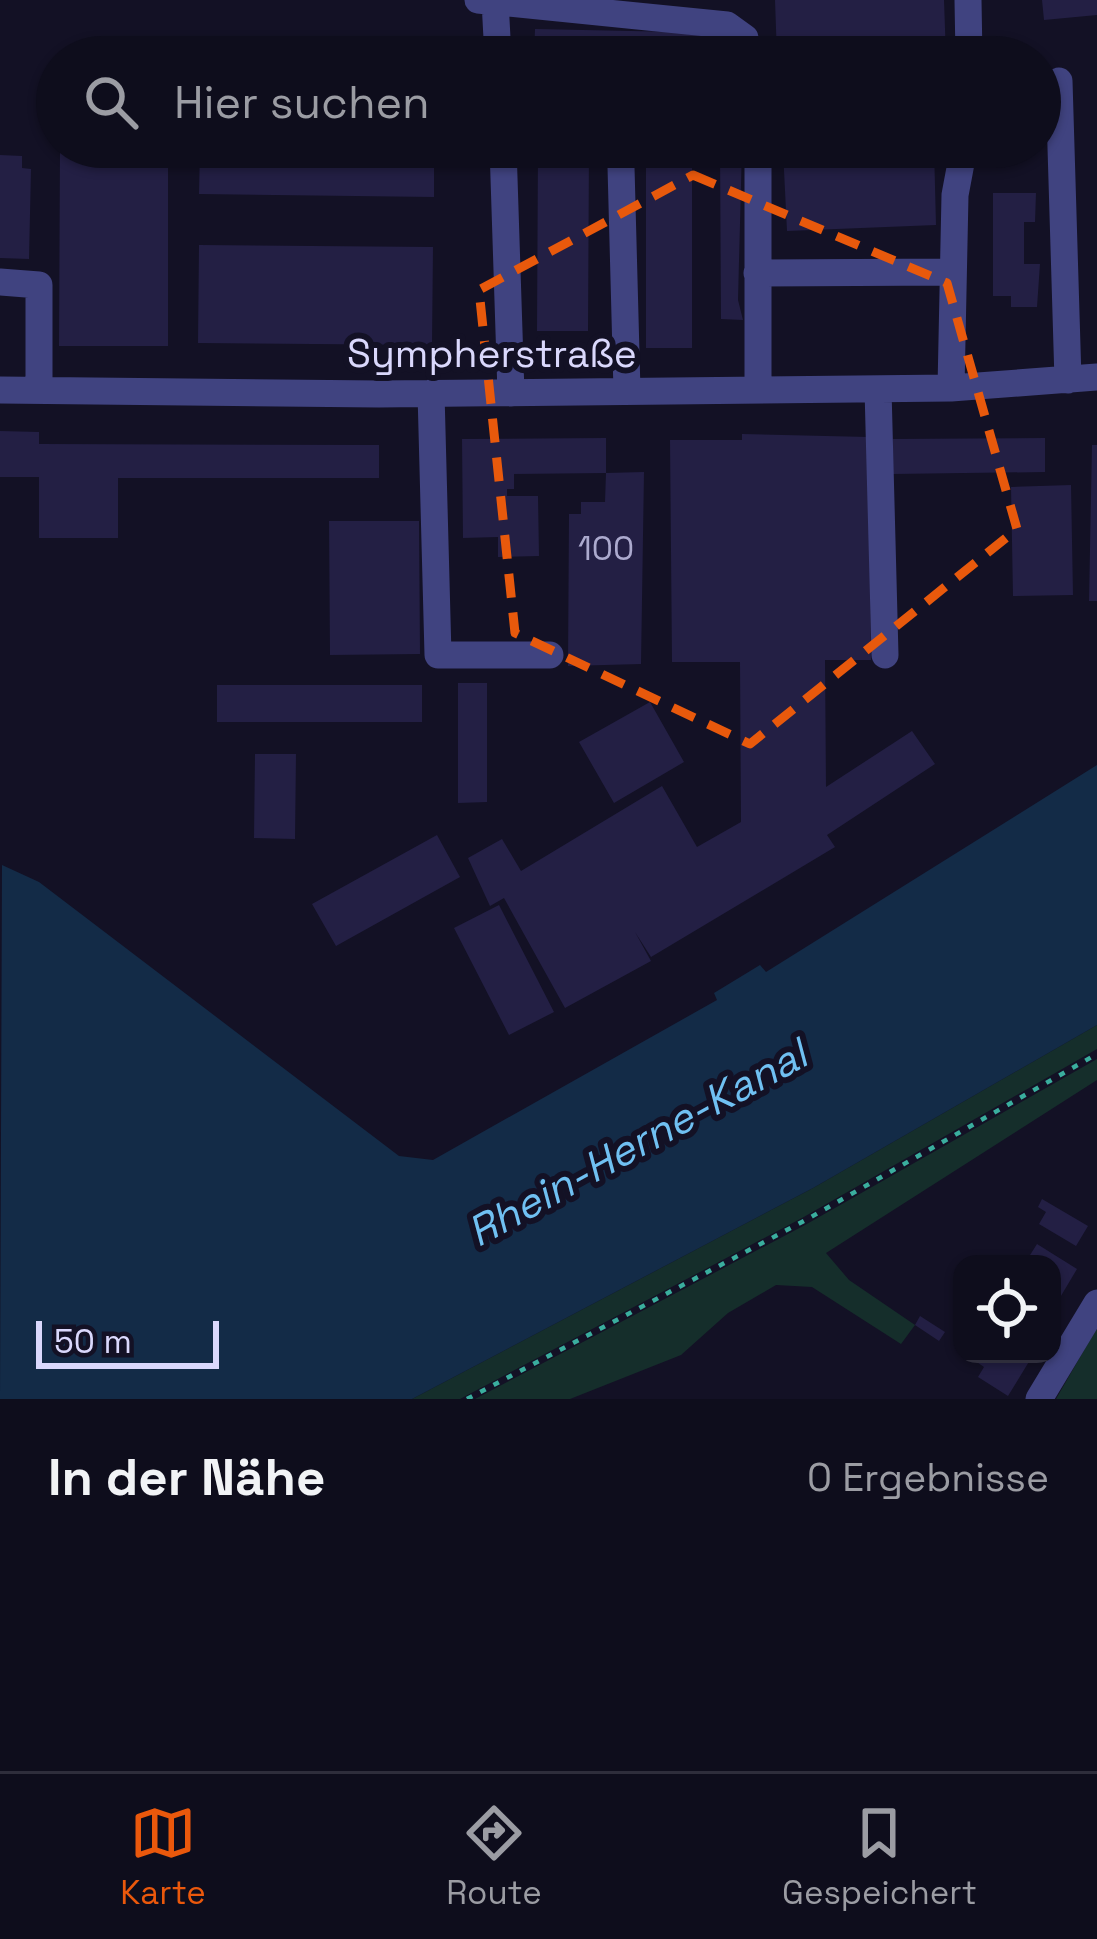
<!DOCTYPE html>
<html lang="de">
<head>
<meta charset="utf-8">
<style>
	body { margin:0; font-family:"Space Grotesk",sans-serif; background:#171625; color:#f1f3f6 }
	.controls { position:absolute; right:36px; bottom:36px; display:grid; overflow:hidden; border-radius:24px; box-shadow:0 3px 9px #0004 }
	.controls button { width:108px; height:108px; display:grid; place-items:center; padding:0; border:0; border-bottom:3px solid #2e2d3b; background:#0e0d1c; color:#f1f3f6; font:60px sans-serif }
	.scale { position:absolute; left:36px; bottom:30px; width:183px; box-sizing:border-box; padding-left:12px; border:6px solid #dad8fc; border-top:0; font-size:33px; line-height:42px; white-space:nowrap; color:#dad8fc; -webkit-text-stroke:9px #131125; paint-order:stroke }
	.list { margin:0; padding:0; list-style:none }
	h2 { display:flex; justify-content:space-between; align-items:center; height:156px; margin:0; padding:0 48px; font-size:51px }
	h2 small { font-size:39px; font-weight:400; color:#9b9ca3 }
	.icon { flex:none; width:66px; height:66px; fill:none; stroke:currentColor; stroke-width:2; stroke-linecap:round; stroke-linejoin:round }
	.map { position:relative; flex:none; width:1097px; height:1399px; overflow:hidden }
	.search { position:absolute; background:#0e0d1c; box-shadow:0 3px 9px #0004; left:36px; right:36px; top:36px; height:132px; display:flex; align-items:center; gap:30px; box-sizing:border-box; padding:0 42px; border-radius:66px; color:#9b9ca3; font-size:45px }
	.sheet { height:372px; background:#0e0d1c }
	nav { display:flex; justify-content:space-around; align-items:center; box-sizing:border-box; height:168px; border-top:3px solid #2e2d3b; background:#0e0d1c; font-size:33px; color:#9b9ca3 }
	nav a { display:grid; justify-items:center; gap:6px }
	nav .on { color:#ea580c }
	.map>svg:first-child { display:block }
</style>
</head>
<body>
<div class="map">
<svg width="1097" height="1399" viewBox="0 0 1097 1399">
	<rect width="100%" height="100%" fill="#131125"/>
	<!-- green -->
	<path fill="#152e2b" d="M1097 1025V1049L802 1218 460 1399H412L813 1188Z
		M1097 1059V1080L826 1253 849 1280 915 1325 901 1344 812 1287 776 1285 728 1313 681 1355 570 1399H475L805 1225Z
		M1097 1329V1399H1056L1091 1338Z"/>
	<!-- water -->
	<path fill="#132b47" d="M1097 765V1025L813 1188 412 1399H0L2 865 39 882 399 1156 433 1160 717 1000 714 993 760 965 766 972Z"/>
	<!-- building -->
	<path fill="#231f44" d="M775 0H944L946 57H777Z
		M1042 0H1097V15L1044 20Z
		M535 29 729 33V57H534Z
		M60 147H168V346H59Z
		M200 147H434V197L199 194Z
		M538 147H589L588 331H537Z
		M646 147H692V348H646Z
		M720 147H742L738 300 743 320 721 319Z
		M807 147H934L936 225 787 231 783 150Z
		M0 155 22 156V168L31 169 29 259 0 258Z
		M993 193H1036L1035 222H1024V264H1040L1037 307H1011V296H993Z
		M199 245 433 247 432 345 198 343Z
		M0 431 39 432V444L379 445V478H118V538H39V477H0Z
		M742 434 869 437 871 660H825L826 787 912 731 935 764 827 835 835 847 651 957 635 932 651 961 565 1008 504 898 490 906 468 858 502 839 521 871 662 786 697 847 741 822 740 662H672L670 440H742Z
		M606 438V473L514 474V489H507V496H538L539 556 498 557V537L463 538 462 439Z
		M1045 438V472L893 474V439Z
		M1092 445H1097V601H1089Z
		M644 472 641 664 568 666 569 514H581V502H605L606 473Z
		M1071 485 1073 595 1013 596 1011 487Z
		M329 521H419L420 654 330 655Z
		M458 683H487V802L458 803Z
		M217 685H422V722H217Z
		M650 702 684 762 614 803 579 742Z
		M255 754H296L295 839 254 838Z
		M437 835 460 877 336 946 312 904Z
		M499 905 554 1012 509 1035 454 928Z
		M1042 1199 1088 1226 1076 1246 1039 1224 1046 1212 1038 1207Z
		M1037 1244 1077 1269 1052 1311V1264H1009L1014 1257 1025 1263Z
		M920 1316 945 1332 939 1341 915 1325Z
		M965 1354H1021L1030 1360 1008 1396 978 1377 984 1367Z"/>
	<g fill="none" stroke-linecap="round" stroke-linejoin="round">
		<!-- path -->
		<path stroke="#3aae9e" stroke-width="4.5" stroke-dasharray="6 9" stroke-linecap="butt" d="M467 1399 804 1221 1097 1054"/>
		<!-- minor -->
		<path stroke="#404380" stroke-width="27" d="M478 0 727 25 745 38 748 57
			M968 0 969 57
			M495 1 498 57
			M1059 81 1068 380
			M503 147 511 393
			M758 147V390
			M621 167 627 391
			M757 273 951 272
			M0 282 39 285V390
			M951 388 955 195 964 147
			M878 389 885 655
			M0 390 379 394 951 388 1097 377
			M431 393 438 655H550
			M1039 1399 1097 1303"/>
	</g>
	<!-- marked area -->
	<path fill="none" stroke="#e8590c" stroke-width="9" stroke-dasharray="24 15" stroke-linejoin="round" d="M693 175 947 283 1017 529 750 744 515 633 479 290Z"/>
	<g text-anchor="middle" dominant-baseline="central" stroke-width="12" stroke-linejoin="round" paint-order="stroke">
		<!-- number labels -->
		<g font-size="33" fill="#acaace">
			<text x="606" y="549">100</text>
		</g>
		<!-- street labels -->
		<g font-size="39" fill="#dad8fc" stroke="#131125">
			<text x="492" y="353">Sympherstraße</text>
		</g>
		<!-- water labels -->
		<g font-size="42" font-style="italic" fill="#70c0f2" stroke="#131125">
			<text transform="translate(637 1143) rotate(-29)">Rhein-Herne-Kanal</text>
		</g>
	</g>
</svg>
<div class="controls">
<button><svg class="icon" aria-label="locate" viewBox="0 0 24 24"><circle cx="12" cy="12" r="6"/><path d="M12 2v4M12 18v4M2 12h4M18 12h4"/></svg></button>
</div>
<div class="scale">50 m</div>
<div class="search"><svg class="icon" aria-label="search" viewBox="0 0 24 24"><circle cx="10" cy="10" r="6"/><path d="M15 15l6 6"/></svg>Hier suchen</div>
</div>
<section class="sheet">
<h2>In der Nähe<small>0 Ergebnisse</small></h2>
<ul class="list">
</ul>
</section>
<nav>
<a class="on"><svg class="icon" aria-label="map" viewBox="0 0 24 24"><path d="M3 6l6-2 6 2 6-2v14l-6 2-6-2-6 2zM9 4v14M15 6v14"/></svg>Karte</a>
<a><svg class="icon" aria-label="directions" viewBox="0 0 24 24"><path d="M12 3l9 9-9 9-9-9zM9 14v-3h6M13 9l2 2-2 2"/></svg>Route</a>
<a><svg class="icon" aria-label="saved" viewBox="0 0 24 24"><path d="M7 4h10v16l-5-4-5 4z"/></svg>Gespeichert</a>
</nav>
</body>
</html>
